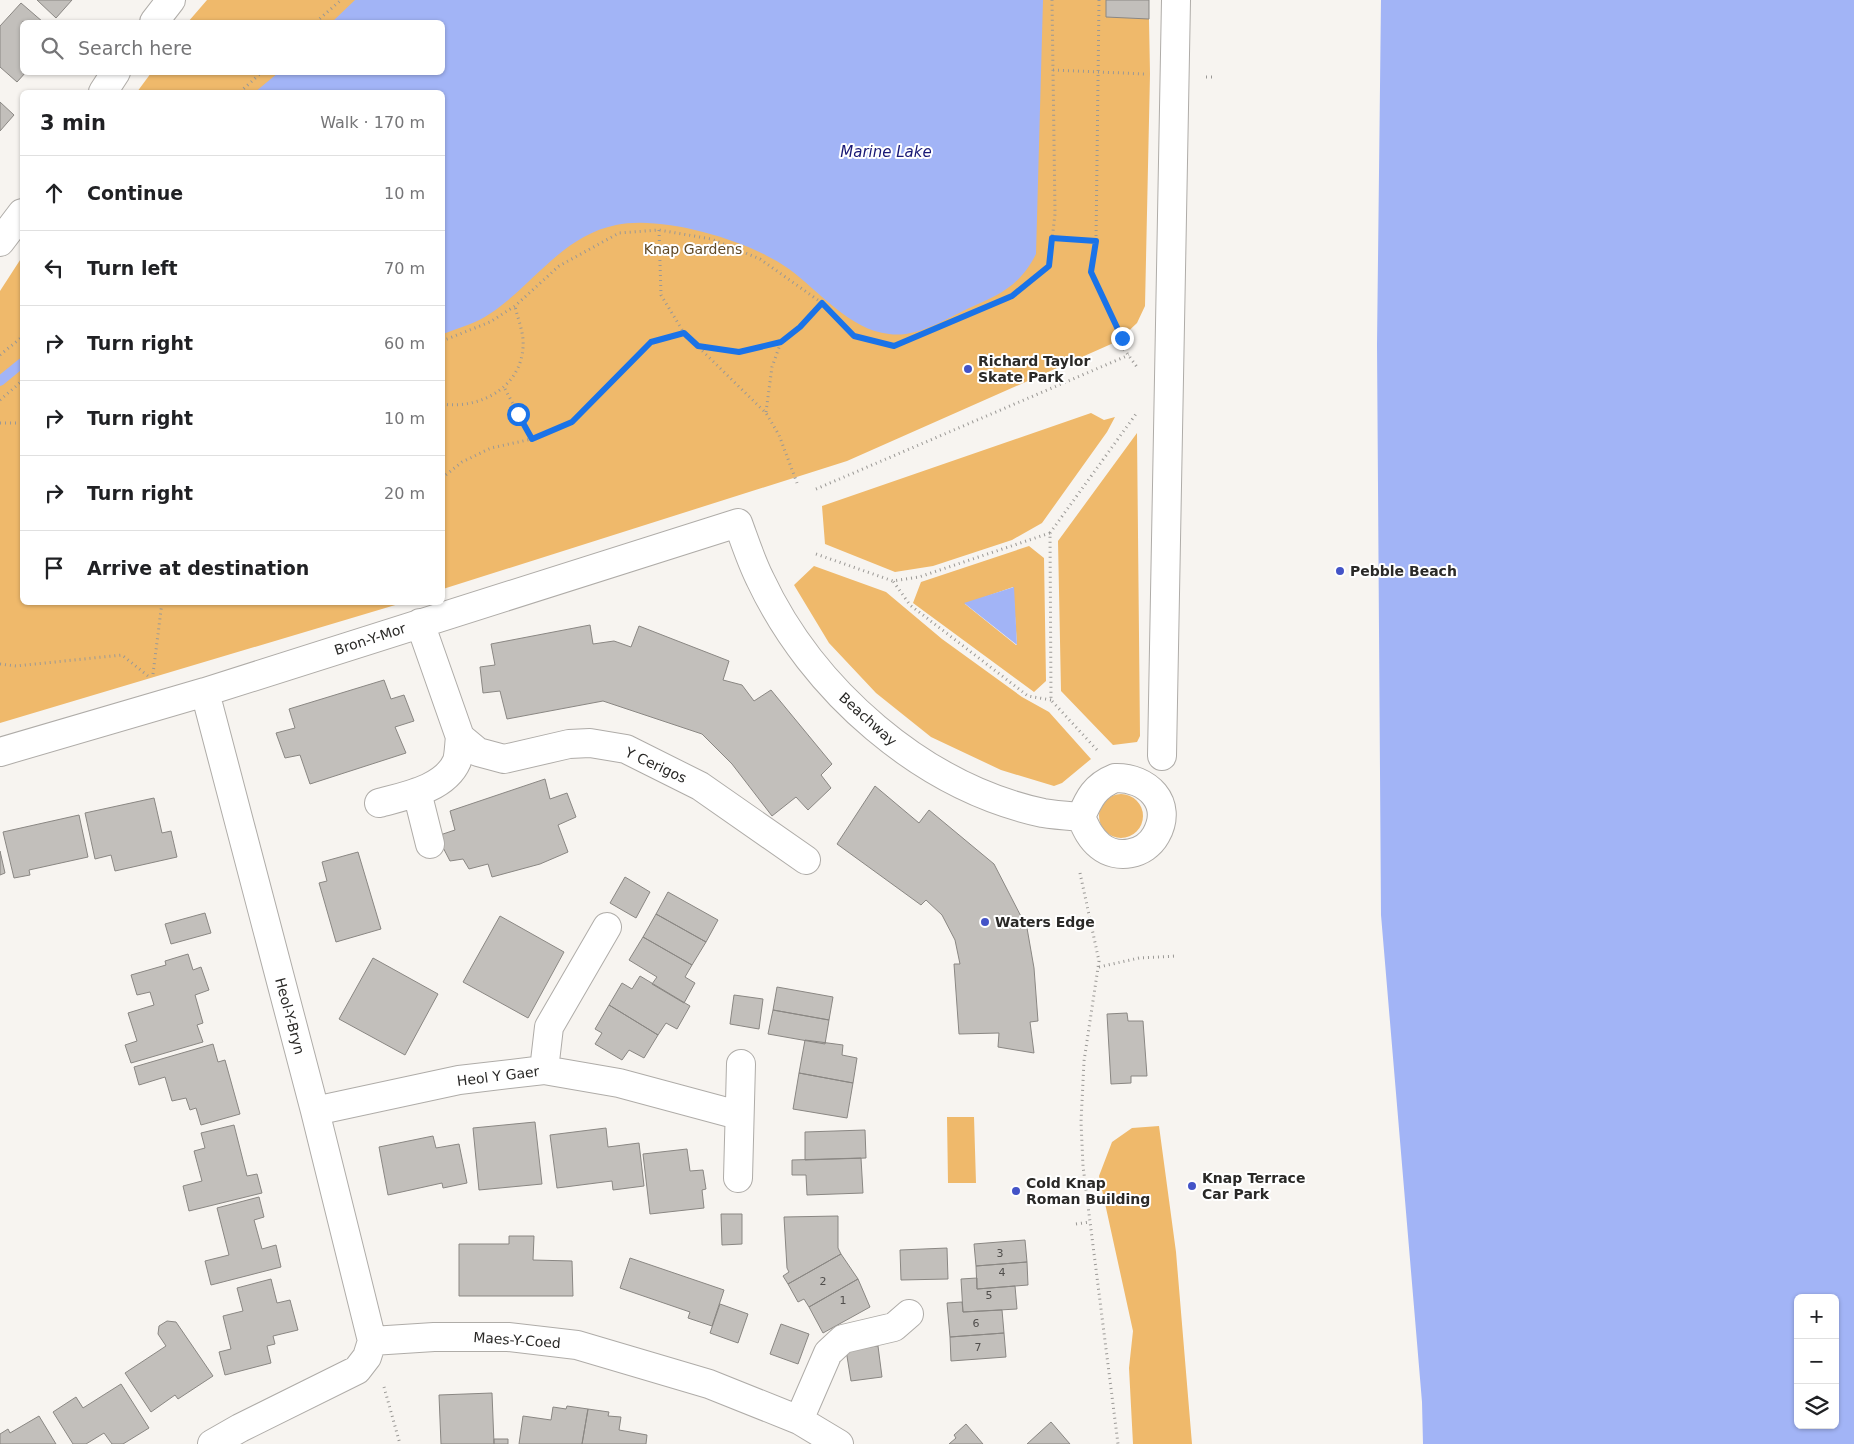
<!DOCTYPE html>
<html lang="en">
<head>
<meta charset="utf-8">
<style>
	body { margin:0; font-family:"DejaVu Sans",sans-serif; background:#f6f6f6; color:#202124 }
	.controls { position:absolute; right:15px; bottom:15px; display:grid; overflow:hidden; border-radius:8px; box-shadow:0 1px 4px #0004 }
	.controls button { width:45px; height:45px; display:grid; place-items:center; padding:0; border:0; border-bottom:1px solid #e0e0e0; background:#fff; color:#202124; font:25px sans-serif }
	.stop { position:absolute; width:15px; height:15px; margin:-11px; border:4px solid #1a73e8; border-radius:50%; background:#fff }
	.stop.end { background:#1a73e8; border-color:#fff; box-shadow:0 1px 5px #0008 }
	.list { margin:0; padding:0; list-style:none }
	h2 { display:flex; justify-content:space-between; align-items:center; height:65px; margin:0; padding:0 20px; font-size:21px }
	h2 small { font-size:16px; font-weight:400; color:#757577 }
	.list li { display:grid; grid-template-columns:32px 1fr auto; gap:15px; align-items:center; box-sizing:border-box; height:75px; padding:0 20px; border-top:1px solid #e0e0e0 }
	.list b { display:block; font-size:19px; white-space:nowrap }
	.list em { font-size:16px; font-style:normal; color:#757577 }
	.icon { flex:none; width:28px; height:28px; fill:none; stroke:currentColor; stroke-width:2; stroke-linecap:round; stroke-linejoin:round }
	.map { position:relative; flex:none; width:1854px; height:1444px; overflow:hidden }
	.search { position:absolute; background:#fff; box-shadow:0 1px 4px #0004; left:20px; top:20px; width:425px; height:55px; display:flex; align-items:center; gap:12px; box-sizing:border-box; padding:0 18px; border-radius:8px; color:#757577; font-size:19px }
	.panel { position:absolute; background:#fff; box-shadow:0 1px 4px #0004; left:20px; top:90px; width:425px; height:515px; border-radius:8px }
	.map>svg:first-child { display:block }
</style>
</head>
<body>
<div class="map">
<svg width="1854" height="1444" viewBox="0 0 1854 1444">
	<rect width="100%" height="100%" fill="#f7f4f0"/>
	<!-- green -->
	<path fill="#efb96b" fill-rule="evenodd" d="M207 0H1106L1149 19 1150 74 1145 306 1137 323 1118 341 847 461 443 589 442 92H137L151 73 442 72V22H188Z
		M22 257V602L402 603 0 723V291Z
		M1091 413 1104 420 1115 417 1107 432 1042 523 1012 540 933 566 895 572 825 544 822 506Z
		M1137 433 1140 736 1137 742 1113 745 1061 691 1058 541Z
		M1029 546 1044 558 1046 681 1034 692 913 603 921 582ZM1013 587 1017 645H1016L965 604Z
		M814 566 886 592 942 639 1022 697 1049 712 1091 759 1062 783 1054 786 1001 770 931 737 876 693 829 643 794 585Z
		M1099 816a22 22 0 1 1 44 0a22 22 0 1 1-44 0Z
		M947 1117H974L976 1183H948Z
		M1159 1126 1176 1252 1192 1444H1133L1129 1368 1133 1331 1099 1176 1112 1142 1132 1128Z"/>
	<!-- water -->
	<path fill="#a2b4f6" fill-rule="evenodd" d="M355 0H1043L1036 254C1020 286 999 295 967 309 944 320 916 338 889 334 850 330 819 291 789 269 750 241 664 215 616 225 562 236 534 284 491 313 477 323 459 328 443 334L442 92H255L278 73 442 72V22H332Z
		M1381 0H1854V1444H1423L1422 1402 1381 915 1377 345ZM1798 1298H1835V1425H1798Z
		M1014 587 1017 645 964 603Z"/>
	<g fill="none" stroke-linecap="round" stroke-linejoin="round">
		<!-- stream -->
		<path stroke="#a2b4f6" stroke-width="10" d="M0 381 22 363"/>
	</g>
	<!-- building -->
	<path fill="#c2bfbb" stroke="#8a8783" d="M37 0H72L56 18Z
		M1106 0H1149V19L1106 17Z
		M21 3 43 22H22V72H26L17 82 0 67V26Z
		M0 102 14 115 0 131Z
		M590 625 593 644 614 641 631 647 639 626 729 661 723 680 742 685 754 701 771 690 832 764 821 775 831 788 808 810 796 797 772 816 732 764 702 734 603 701 507 719 500 691 483 693 480 667 495 665 491 644Z
		M384 680 391 699 404 695 414 721 395 727 406 753 310 784 300 755 285 758 276 733 295 728 289 709Z
		M545 779 550 799 567 793 576 817 558 825 568 852 540 864 492 877 488 864 469 869 463 859 450 861 437 836 455 830 450 811Z
		M875 786 919 823 929 810 994 864 1027 928 1034 968 1038 1021 1030 1022 1034 1053 998 1047 999 1033 959 1034 954 964H960L955 940 942 915 926 900 921 905 837 844Z
		M154 798 162 833 171 831 177 857 115 871 111 855 95 859 85 813Z
		M79 815 88 857 29 870 30 875 14 878 3 832Z
		M0 851 5 873 0 875Z
		M358 852 381 929 336 942 319 883 327 881 322 862Z
		M625 877 650 892 636 918 610 903Z
		M668 892 718 920 706 942 656 914Z
		M205 913 211 933 171 944 165 924Z
		M656 914 706 942 692 965 643 937Z
		M500 916 564 952 528 1018 463 982Z
		M643 937 692 965 685 977 695 983 684 1003 652 984 657 977 629 960Z
		M188 954 193 970 201 967 209 990 195 995 203 1023 197 1025 203 1042 131 1063 125 1045 137 1041 128 1013 154 1005 150 992 137 995 131 975 166 965 165 961Z
		M373 958 438 994 405 1055 339 1019Z
		M640 976 690 1006 677 1029 666 1023 658 1035 609 1005 622 983 632 989Z
		M777 987 833 997 829 1020 773 1010Z
		M734 995 763 999 759 1029 730 1024Z
		M609 1005 658 1035 644 1058 629 1050 622 1060 595 1044 602 1033 595 1029Z
		M773 1010 829 1020 825 1044 768 1034Z
		M1127 1013 1128 1021H1143L1147 1076H1131V1083L1111 1084 1107 1014Z
		M805 1040 843 1045 842 1055 857 1058 853 1083 799 1073Z
		M213 1044 218 1062 225 1060 240 1114 201 1125 196 1108 190 1110 186 1098 172 1101 165 1077 139 1085 134 1067Z
		M799 1073 853 1083 847 1118 793 1109Z
		M535 1122 542 1184 479 1190 473 1128Z
		M234 1125 247 1176 257 1174 262 1193 189 1211 183 1186 202 1181 194 1151 205 1148 201 1133Z
		M606 1128 608 1147 639 1143 644 1186 613 1190 612 1181 557 1188 550 1135Z
		M865 1130 866 1158 805 1160V1132Z
		M433 1136 436 1148 459 1144 467 1183 443 1188 442 1183 388 1195 379 1147Z
		M687 1149 690 1171 703 1170 706 1189 702 1190 704 1208 650 1214 643 1154Z
		M861 1158 863 1193 807 1195 806 1175H792V1160Z
		M259 1197 264 1217 254 1220 262 1249 276 1245 281 1267 211 1285 205 1261 229 1255 217 1208Z
		M721 1214H742V1244L722 1245Z
		M838 1216V1248L841 1254 788 1284 783 1276 789 1272 787 1268 784 1217Z
		M509 1236H534L533 1260 572 1261 573 1296H459V1244H509Z
		M1025 1240 1027 1262 976 1266 974 1244Z
		M947 1248 948 1279 901 1280 900 1250Z
		M841 1254 858 1279 809 1307 804 1299 798 1302 788 1284Z
		M630 1258 724 1290 712 1326 688 1318 690 1312 620 1288Z
		M1027 1262 1028 1285 977 1289 976 1266Z
		M977 1278V1289L1015 1286 1017 1309 963 1312 961 1279Z
		M271 1279 277 1303 290 1300 298 1330 273 1336 275 1344 267 1346 271 1363 225 1375 219 1352 231 1349 223 1316 243 1311 237 1288Z
		M858 1279 870 1307 823 1333 809 1307Z
		M962 1302 963 1312 1002 1310 1004 1333 950 1337 947 1303Z
		M720 1304 748 1314 738 1343 710 1333Z
		M167 1321 176 1322 213 1376 178 1399 175 1395 151 1412 125 1373 166 1346 158 1334 159 1326Z
		M781 1324 809 1334 798 1364 770 1354Z
		M1004 1333 1006 1357 951 1361 950 1337Z
		M878 1346 882 1377 851 1381 846 1350Z
		M121 1384 149 1428 123 1444H112L104 1433 86 1444H73L53 1412 76 1397 83 1408Z
		M492 1393 494 1444H441L439 1395Z
		M567 1406 588 1409 582 1444H519L523 1416 551 1420 553 1407 566 1409Z
		M588 1409 609 1412 608 1416 621 1417 619 1430 647 1435 646 1444H582Z
		M39 1416 56 1444H0V1434L8 1429 10 1433Z
		M1051 1422 1070 1444H1027Z
		M966 1424 983 1444H949L956 1438 954 1435Z
		M494 1439H508V1444H494Z"/>
	<g fill="none" stroke-linecap="round" stroke-linejoin="round">
		<!-- minor casing -->
		<g stroke="#afaca8" stroke-width="30">
			<path id="minor" d="M154 22 171 0
				M103 92 116 72
				M0 242 22 213
				M420 623 460 737 478 752 504 759 569 744 590 743 626 749 700 786 806 860
				M205 692 315 1111 372 1341
				M0 752 205 692 738 523C745 542 751 561 760 579 812 690 922 787 1043 813 1055 815 1069 816 1081 817
				M1162 756 1176 0
				M1115 778C1147 777 1174 803 1156 835 1145 855 1117 860 1100 846 1090 838 1086 828 1081 817 1089 798 1095 786 1115 778Z
				M417 792 430 844
				M379 803C405 796 445 789 457 761 459 754 459 744 460 737
				M544 1070 549 1027 607 927
				M315 1111 459 1080 544 1070 619 1083 738 1115
				M738 1178 741 1064
				M799 1420 828 1353 843 1339 894 1327 909 1314
				M212 1444 240 1428 357 1370 367 1357 372 1341 434 1337H508L577 1345 709 1384 799 1420 839 1444"/>
		</g>
		<!-- path -->
		<path stroke="#9a9895" stroke-width="3" stroke-dasharray="1 4" stroke-linecap="butt" d="M1099 0 1096 241 1091 272 1122 338
			M316 22 341 0
			M1053 70 1145 74
			M1206 77H1214
			M240 92 262 72
			M659 230 661 295 684 333 766 413 779 435 797 483
			M1052 238 1096 241
			M442 341 490 322 515 306 559 266 619 233 659 230 711 239 760 259 822 303 854 336 894 346 1012 297 1049 266 1055 214 1052 0
			M1118 341 1137 367
			M698 346 739 352 781 342 800 327 822 303
			M0 355 22 337
			M505 389 532 439
			M0 400 22 381
			M442 404C483 410 526 384 523 339 522 328 517 316 515 306
			M766 412 772 367 781 342
			M0 423H22
			M442 478 462 462 491 448 532 439 572 422 651 342 684 333
			M816 489 1129 355
			M1050 533 1136 414
			M816 554 893 581
			M0 664 16 666 122 655 148 676
			M153 674 162 602
			M1051 700 1028 696 910 605 893 581 919 577 1050 533 1051 700 1098 751
			M1080 873 1099 961 1084 1061 1081 1122 1083 1166 1118 1444
			M1099 967 1139 958 1176 956
			M1076 1224 1090 1222
			M384 1387 400 1444"/>
		<!-- minor -->
		<use href="#minor" stroke="#fff" stroke-width="28"/>
	</g>
	<g fill="none" stroke-linecap="round" stroke-linejoin="round">
		<!-- route -->
		<path stroke="#1a73e8" stroke-width="6" d="M518 414 532 439 572 422 651 342 684 333 698 346 739 352 781 342 800 327 822 303 854 336 894 346 1012 296 1049 266 1052 238 1096 241 1091 272 1122 338"/>
	</g>
	<!-- markers -->
	<g fill="#4353c7" stroke="#fff" stroke-width="2">
		<circle cx="968" cy="369" r="5"/>
		<circle cx="1340" cy="571" r="5"/>
		<circle cx="985" cy="922" r="5"/>
		<circle cx="1192" cy="1186" r="5"/>
		<circle cx="1016" cy="1191" r="5"/>
	</g>
	<g text-anchor="middle" dominant-baseline="central" stroke-width="4" stroke-linejoin="round" paint-order="stroke">
		<!-- number labels -->
		<g font-size="11" fill="#504e4c">
			<text x="1000" y="1253">3</text>
			<text x="1002" y="1272">4</text>
			<text x="823" y="1281">2</text>
			<text x="989" y="1295">5</text>
			<text x="843" y="1300">1</text>
			<text x="976" y="1323">6</text>
			<text x="978" y="1347">7</text>
		</g>
		<!-- park labels -->
		<g font-size="14" fill="#614925" stroke="#fff">
			<text x="693" y="249">Knap Gardens</text>
		</g>
		<!-- poi labels -->
		<g font-size="14" font-weight="bold" fill="#2a2927" stroke="#fff" text-anchor="start">
			<text x="978" y="361">Richard Taylor<tspan x="978" dy="16">Skate Park</tspan></text>
			<text x="1350" y="571">Pebble Beach</text>
			<text x="995" y="922">Waters Edge</text>
			<text x="1202" y="1178">Knap Terrace<tspan x="1202" dy="16">Car Park</tspan></text>
			<text x="1026" y="1183">Cold Knap<tspan x="1026" dy="16">Roman Building</tspan></text>
		</g>
		<!-- street labels -->
		<g font-size="14" fill="#2a2927" stroke="#fff">
			<text transform="translate(370 639) rotate(-18)">Bron-Y-Mor</text>
			<text transform="translate(868 719) rotate(42)">Beachway</text>
			<text transform="translate(656 765) rotate(25)">Y Cerigos</text>
			<text transform="translate(290 1016) rotate(75)">Heol-Y-Bryn</text>
			<text transform="translate(498 1076) rotate(-7)">Heol Y Gaer</text>
			<text transform="translate(517 1340) rotate(4)">Maes-Y-Coed</text>
		</g>
		<!-- water labels -->
		<g font-size="15" font-style="italic" fill="#191976" stroke="#fff">
			<text x="886" y="152">Marine Lake</text>
		</g>
	</g>
</svg>
<div class="controls">
<button>+</button>
<button>−</button>
<button><svg class="icon" aria-label="layers" viewBox="0 0 24 24"><path d="M12 4l9 5-9 5-9-5zM3 14l9 5 9-5"/></svg></button>
</div>
<div class="stop" style="left:518px;top:414px"></div>
<div class="stop end" style="left:1122px;top:338px"></div>
<div class="search"><svg class="icon" aria-label="search" viewBox="0 0 24 24"><circle cx="10" cy="10" r="6"/><path d="M15 15l6 6"/></svg>Search here</div>
<section class="panel">
<h2>3 min<small>Walk · 170 m</small></h2>
<ul class="list">
<li><svg class="icon" aria-label="ahead" viewBox="0 0 24 24"><path d="M12 20V5M6 11l6-6 6 6"/></svg><div><b>Continue</b></div><em>10 m</em></li>
<li><svg class="icon" aria-label="left" viewBox="0 0 24 24"><path d="M17 20v-9H6M10 6l-5 5 5 5"/></svg><div><b>Turn left</b></div><em>70 m</em></li>
<li><svg class="icon" aria-label="right" viewBox="0 0 24 24"><path d="M7 20v-9h11M14 6l5 5-5 5"/></svg><div><b>Turn right</b></div><em>60 m</em></li>
<li><svg class="icon" aria-label="right" viewBox="0 0 24 24"><path d="M7 20v-9h11M14 6l5 5-5 5"/></svg><div><b>Turn right</b></div><em>10 m</em></li>
<li><svg class="icon" aria-label="right" viewBox="0 0 24 24"><path d="M7 20v-9h11M14 6l5 5-5 5"/></svg><div><b>Turn right</b></div><em>20 m</em></li>
<li><svg class="icon" aria-label="arrive" viewBox="0 0 24 24"><path d="M6 21V4h12l-3 4 3 4H6"/></svg><div><b>Arrive at destination</b></div></li>
</ul>
</section>
</div>
</body>
</html>
